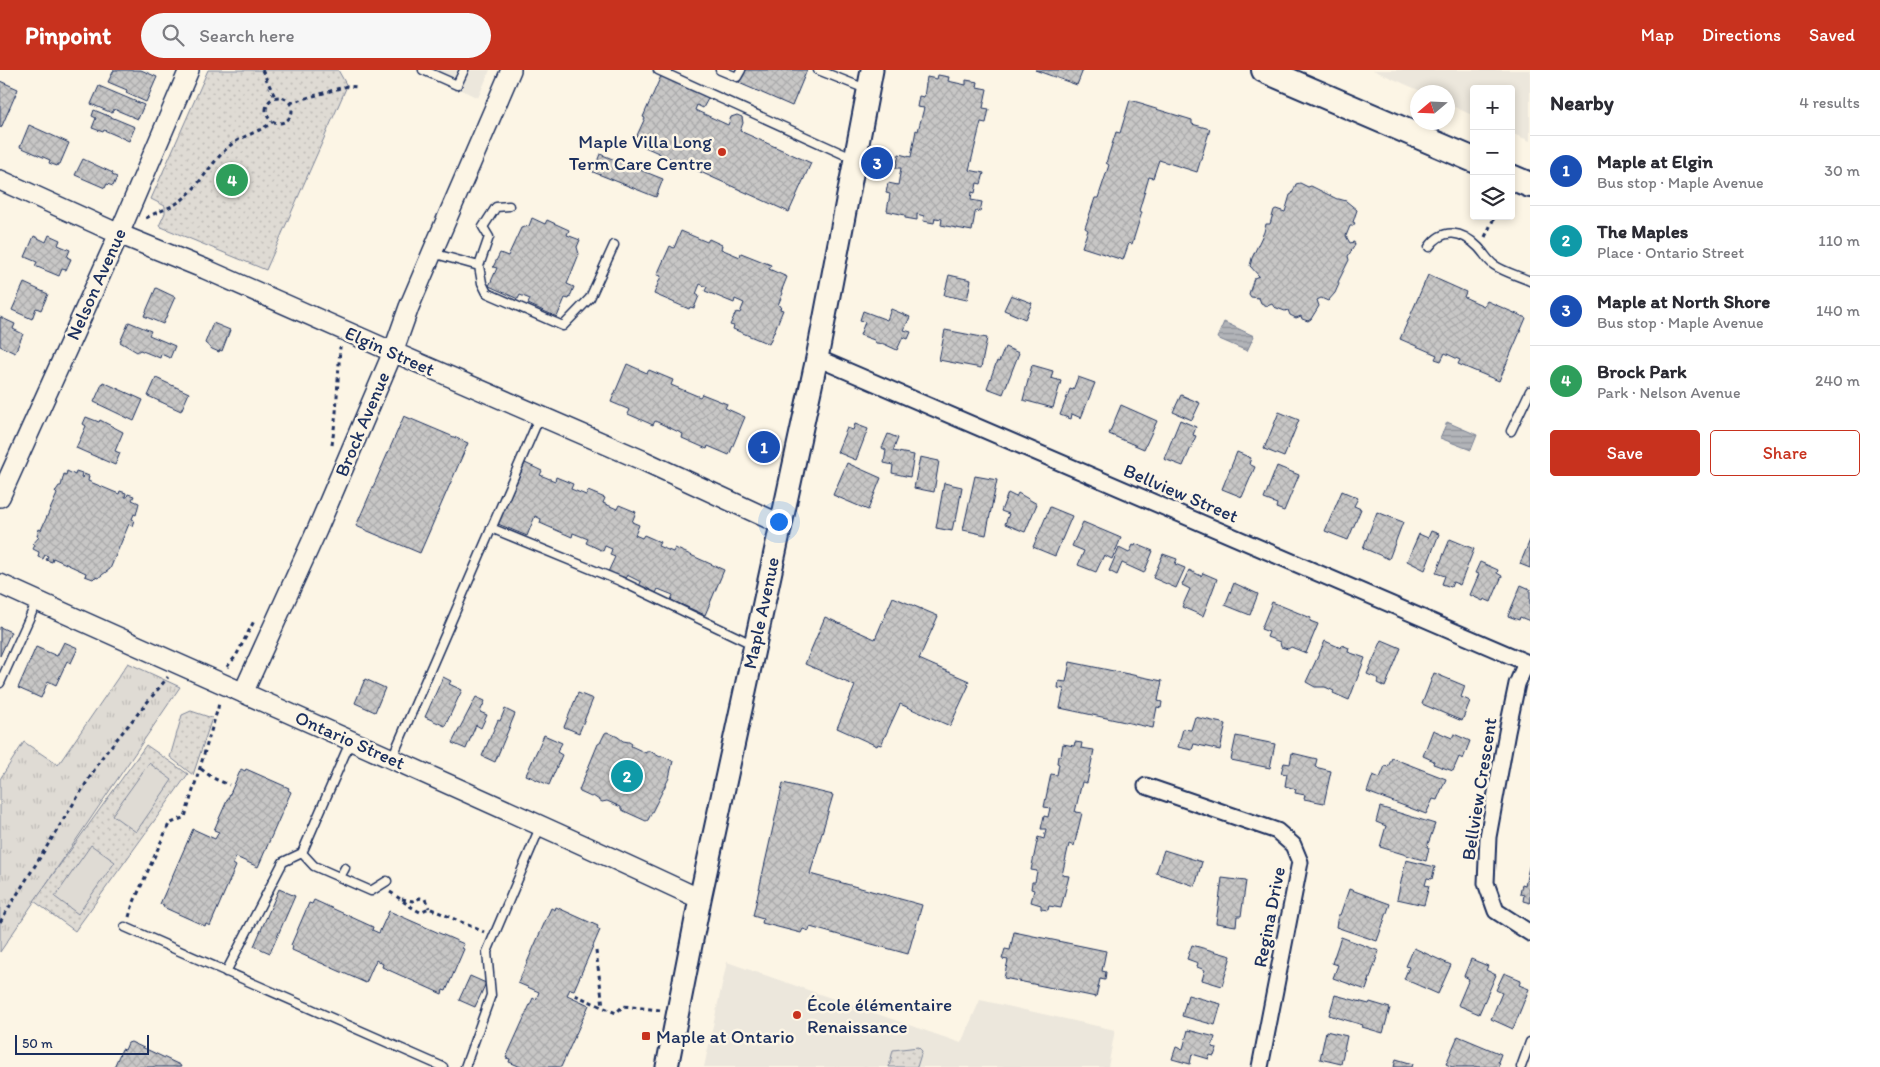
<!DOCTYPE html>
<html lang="en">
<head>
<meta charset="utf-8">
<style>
	body { margin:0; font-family:Itim,sans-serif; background:#f7f7f7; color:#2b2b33 }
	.controls { position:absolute; right:15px; top:15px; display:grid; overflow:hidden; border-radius:5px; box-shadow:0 2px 8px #0003 }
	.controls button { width:45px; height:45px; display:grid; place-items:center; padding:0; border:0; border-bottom:1px solid #e1e1e2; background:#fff; color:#2b2b33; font:25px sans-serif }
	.compass { position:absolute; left:1410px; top:15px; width:45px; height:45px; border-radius:50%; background:#fff; box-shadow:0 2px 8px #0003; rotate:251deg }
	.scale { position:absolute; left:15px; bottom:12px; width:134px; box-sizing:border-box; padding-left:5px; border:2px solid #1b2f5e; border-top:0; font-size:14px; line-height:18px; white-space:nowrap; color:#1b2f5e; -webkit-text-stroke:4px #fcf5e5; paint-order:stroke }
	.you { position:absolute; left:778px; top:451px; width:18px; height:18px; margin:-12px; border:4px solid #fff; border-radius:50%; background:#1a73e8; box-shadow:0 0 0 8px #1a73e833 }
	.badge { display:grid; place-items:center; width:32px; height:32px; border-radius:50%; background:#c8321e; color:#fff; font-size:16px; font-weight:700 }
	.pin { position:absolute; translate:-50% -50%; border:2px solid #fff; box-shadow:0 1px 5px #0006 }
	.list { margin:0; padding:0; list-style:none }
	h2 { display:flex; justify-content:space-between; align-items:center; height:65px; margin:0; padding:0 20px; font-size:21px }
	h2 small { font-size:16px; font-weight:400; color:#7c7c81 }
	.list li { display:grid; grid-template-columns:32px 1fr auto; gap:15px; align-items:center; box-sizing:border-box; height:70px; padding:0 20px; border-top:1px solid #e1e1e2 }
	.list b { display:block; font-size:19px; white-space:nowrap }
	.list p { margin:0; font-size:16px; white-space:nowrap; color:#7c7c81 }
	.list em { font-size:16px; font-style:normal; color:#7c7c81 }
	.actions { display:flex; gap:10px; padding:15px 20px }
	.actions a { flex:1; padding:11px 0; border:1px solid #c8321e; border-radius:5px; text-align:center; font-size:18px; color:#c8321e }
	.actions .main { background:#c8321e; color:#fff }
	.icon { flex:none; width:28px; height:28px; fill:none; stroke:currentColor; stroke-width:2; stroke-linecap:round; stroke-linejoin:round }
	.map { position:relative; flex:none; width:1530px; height:997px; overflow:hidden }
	header { display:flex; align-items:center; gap:30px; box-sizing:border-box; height:70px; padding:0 25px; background:#c8321e; color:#fff }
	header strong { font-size:24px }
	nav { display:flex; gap:28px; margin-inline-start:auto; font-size:18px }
	.search { width:350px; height:45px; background:#f7f7f7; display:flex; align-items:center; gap:12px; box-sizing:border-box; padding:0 18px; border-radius:28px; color:#7c7c81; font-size:19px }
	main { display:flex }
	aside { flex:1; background:#fff }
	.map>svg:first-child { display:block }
</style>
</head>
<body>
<header>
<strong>Pinpoint</strong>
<div class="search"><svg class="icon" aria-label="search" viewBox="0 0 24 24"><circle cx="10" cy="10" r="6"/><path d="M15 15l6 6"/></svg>Search here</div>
<nav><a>Map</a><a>Directions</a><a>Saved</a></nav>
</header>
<main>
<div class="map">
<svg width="1530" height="997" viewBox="0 0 1530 997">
	<defs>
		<pattern id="grass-tufts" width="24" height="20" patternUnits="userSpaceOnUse" patternTransform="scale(1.25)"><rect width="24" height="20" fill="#dfdbd4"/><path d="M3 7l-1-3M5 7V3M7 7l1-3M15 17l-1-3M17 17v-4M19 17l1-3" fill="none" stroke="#bfbcb8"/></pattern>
		<pattern id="park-dots" width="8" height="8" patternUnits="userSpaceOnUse" patternTransform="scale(1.25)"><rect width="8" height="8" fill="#dfdbd4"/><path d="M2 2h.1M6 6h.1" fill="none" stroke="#bfbcb8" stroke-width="1.8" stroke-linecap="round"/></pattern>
		<pattern id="water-rules" width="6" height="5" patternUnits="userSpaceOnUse" patternTransform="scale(1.25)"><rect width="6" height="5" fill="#b2b4b8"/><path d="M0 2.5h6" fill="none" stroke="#909399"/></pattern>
		<pattern id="building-cross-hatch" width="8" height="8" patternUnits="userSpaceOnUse" patternTransform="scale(1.25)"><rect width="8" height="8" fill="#c8c7c6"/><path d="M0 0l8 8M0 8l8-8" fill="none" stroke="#ababac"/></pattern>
	</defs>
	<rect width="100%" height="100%" fill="#fcf5e5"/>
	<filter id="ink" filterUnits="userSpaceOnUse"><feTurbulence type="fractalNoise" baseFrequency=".02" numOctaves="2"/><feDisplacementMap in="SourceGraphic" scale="10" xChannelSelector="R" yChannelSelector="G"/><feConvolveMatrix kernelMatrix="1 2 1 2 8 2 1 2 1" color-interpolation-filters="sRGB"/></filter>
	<g filter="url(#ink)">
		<!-- built -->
		<path fill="#ece7dc" d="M421 0H490L478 28Z
			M1373 0H1530V71L1511 63V19H1474V46L1448 34V22H1423Z
			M727 892 961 973 980 930 1115 960 1108 997H704Z"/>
		<!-- grass -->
		<path fill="url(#grass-tufts)" stroke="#7d8599" d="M128 593 180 617 0 882V709L24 672 58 695Z"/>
		<!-- park -->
		<path fill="url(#park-dots)" stroke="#7d8599" d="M208 0H338L347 16 266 200 159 156 165 143V136L151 129Z
			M191 641 212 648 193 705 170 687 182 645Z
			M146 675 188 704 75 861 34 831Z
			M918 977 922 981 917 997H889L893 980Z"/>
		<!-- pitch -->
		<path fill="#dfdbd4" stroke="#7d8599" d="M149 693 172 710 136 762 112 745Z
			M91 775 115 792 78 844 55 827Z"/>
		<!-- water -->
		<path fill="url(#water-rules)" stroke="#767f94" d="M1224 252 1254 266 1247 281 1217 268Z
			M1447 352 1477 365 1471 380 1440 368Z"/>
		<!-- building -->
		<path fill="url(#building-cross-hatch)" stroke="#1b2f5e" d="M114 0H141L157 7 146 32 126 23 127 20 108 12Z
			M745 0H807L792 36 739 13Z
			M1035 0H1083L1077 15Z
			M938 5 949 7 948 11 966 15V10L978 12 977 17 987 19 983 38 989 39 986 53 981 52 969 100 984 103 981 114 977 113 975 123 972 122 971 130 982 132 980 142 976 141 975 143 972 161 941 155 942 149 935 148 934 153 923 151 924 146 917 144V150L905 148V145L887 141 890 124 886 123 888 113 898 115 901 98H896L899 84 911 87 916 60 918 61 924 38 917 37 919 26 924 27 927 7 937 9Z
			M661 6 709 27 703 38 697 35 695 40 728 55 731 47 737 45 742 47 743 53 740 61 811 93 789 142 634 72 645 48 643 47Z
			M0 11 18 19 1 58 0 57Z
			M99 16 144 35 138 49 114 39 112 43 91 34Z
			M1130 30 1144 34 1143 35 1192 50V54L1210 59 1197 102 1159 90 1153 108 1149 107 1139 141 1142 142 1132 174 1129 173 1123 190 1082 177 1088 160 1085 158 1095 128H1098L1109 95 1106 93 1116 62 1120 63Z
			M94 40 135 57 129 71 104 60 103 62 92 58 96 48 92 46Z
			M29 55 69 73 60 94H58L57 96 49 93 50 90 20 77Z
			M600 84 663 109 656 127 593 102Z
			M83 89 113 103 112 105 117 107 113 116 107 114 105 118 75 105Z
			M1300 113 1308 117 1311 116 1337 129H1339L1346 131 1357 140 1353 152 1355 153 1353 156H1350L1346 166 1350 173 1354 172 1355 175 1348 186 1349 190 1338 212 1339 214 1335 223 1328 231 1321 228 1317 230 1319 236 1311 249 1308 251 1302 249 1301 246 1296 248 1290 245 1288 240 1285 241 1274 237 1272 234 1267 236 1261 233 1259 228 1251 227 1249 224 1254 208 1259 206 1250 196 1252 188 1264 162 1266 154H1270L1274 140 1276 139 1285 142 1290 125 1292 124 1296 114Z
			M532 148 545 154 547 150 569 160 567 165 580 170 577 177 579 184 567 214 574 217 569 229 565 228 557 247 528 234 530 229 520 225 518 229 489 216 497 198 493 197 500 183 508 186 521 158 529 156Z
			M681 161 707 172 709 169 722 175 721 179 740 187 741 183 771 195 769 199 787 207 781 222 783 223 778 235 781 236 780 239 783 240 769 274 733 259 734 256 730 255 736 242 740 243 744 233 735 229 734 233 705 221 707 217 700 214 696 224 699 226 694 238 690 237 689 239 654 224 661 206 657 205 670 176 674 178Z
			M49 165 60 170 58 175 70 180 67 187 71 189 66 200 62 199 59 206 35 196 37 192 25 187 34 166 46 172Z
			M949 205 971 210 967 230 944 225Z
			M1428 205 1466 222 1464 227 1484 236 1487 231 1526 248 1499 311 1458 294 1460 290 1445 283 1441 291 1435 289 1437 285 1400 269Z
			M24 213 48 224 41 240 36 238 32 249 12 240Z
			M156 218 175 227 163 254 144 246Z
			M1011 225 1032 233 1025 249 1004 240Z
			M891 239 910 247 904 260 911 262 908 269 903 267 897 280 884 274 876 273 874 270 860 265 865 252 860 250 863 241 887 250Z
			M0 247 15 254 13 259 23 264 15 283 0 276Z
			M129 252 151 261 149 265 175 276 170 288 161 284 160 288 140 280 137 282 120 272Z
			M213 253 230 260 222 281 220 280 219 282 212 279 205 273Z
			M945 260 987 268 981 298 939 290Z
			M1005 277 1019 283 1003 324 987 318 997 291 999 292Z
			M627 294 647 303 649 300 673 310 671 315 700 327 702 324 727 334 725 338 745 347 729 385 708 376 707 379 682 368 683 364 655 351 653 355 628 344 630 340 611 332Z
			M1032 295 1053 301 1051 308 1061 311 1053 338 1023 330Z
			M1078 307 1095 313 1081 348 1072 344 1071 349 1060 345 1070 319 1073 320Z
			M156 308 189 323 181 341 148 326Z
			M103 312 143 330 134 351 94 332Z
			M1181 325 1200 333 1192 350 1173 342Z
			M1121 335 1157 351 1144 379 1109 364Z
			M1279 342 1299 350 1284 387 1264 379Z
			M404 346 468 373 420 483 356 456Z
			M86 347 99 352 100 350 123 362 115 381 120 383 115 395 76 378 86 356 83 354Z
			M1180 350 1196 357 1193 365 1196 366 1183 396 1164 389Z
			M855 354 868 359 856 390 837 382 847 358 853 360Z
			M888 364 898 368 893 381 914 385 910 407 892 403 893 395 884 393 886 380 882 378Z
			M1237 382 1251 388 1249 394 1255 397 1242 427 1222 419Z
			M920 387 939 391 934 422 914 418Z
			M525 393 542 401 540 405 555 411 556 407 573 414 571 419 586 425 588 421 605 428 603 433 617 439 619 435 636 442 632 452 639 455 635 465 642 468 644 465 660 472 658 476 673 482 675 478 724 500 705 545 671 530 673 525 658 519 656 523 639 516 641 512 627 505 625 509 608 502 615 487 610 485 612 479 605 476 603 481 586 473 588 469 573 463 572 467 540 453 541 449 535 446 527 466 498 454 502 445 498 443 505 427 509 429Z
			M847 393 881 408 868 440 833 425Z
			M1277 396 1299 405 1284 441 1276 438 1277 434 1264 429Z
			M67 401 75 405 76 401 82 403 81 407 83 408 84 404 89 406 88 411 119 424 120 421 126 423 125 427H127L128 424 134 426 132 430 139 433 136 445 134 444 132 449 134 450 132 456 129 454 110 499 98 508 95 507 93 509 85 506 86 503 53 488 52 492 46 490 48 486 45 485 43 489 38 487 39 482 33 479 35 475 33 474 39 467 37 466 39 459 41 460 57 424 55 422 59 416H61L64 404 66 405Z
			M975 406 997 410 986 465 963 460Z
			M944 413 962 417 956 451H954L952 461 936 458Z
			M1342 421 1358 428 1354 436 1361 439 1348 470 1325 461Z
			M1008 423 1016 427 1018 423 1037 434 1025 462 1005 454 1009 444 1001 441Z
			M1050 437 1072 446 1055 486 1033 477Z
			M1377 442 1403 452 1389 489 1363 478Z
			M1083 452 1121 468 1112 489 1104 485 1096 502 1078 495 1084 481 1072 476Z
			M1431 461 1439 464 1425 500 1407 491 1419 464 1428 468Z
			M1450 469 1474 479 1460 515 1453 512 1451 517 1442 514 1445 506 1436 503Z
			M1530 470V498L1520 494Z
			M1136 474 1153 481 1144 503 1122 493 1117 505 1109 501 1119 478 1129 483 1133 475 1135 476Z
			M1163 484 1177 489 1175 494 1185 498 1176 518 1153 508Z
			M1480 492 1498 500 1497 503 1502 506 1491 532 1484 529 1483 531 1470 525 1479 504 1475 503Z
			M1189 500 1201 506 1203 503 1217 509 1203 546 1182 537 1190 519 1182 515Z
			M1234 513 1258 524 1250 545 1225 535Z
			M1521 515 1530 519V551L1520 547 1519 550 1508 546Z
			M893 527 938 546 919 589 969 611 967 614 969 615 950 656 900 634 881 675 878 674 877 676 837 658 855 616 805 594 825 547 875 569Z
			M1272 532 1311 548 1310 551 1318 554 1306 583 1291 577 1288 579 1281 577 1280 572 1267 567 1269 562 1261 559Z
			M0 557 11 562 0 586Z
			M1382 570 1401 578 1385 617 1377 613 1379 609 1367 604Z
			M1325 571 1341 578 1342 575 1349 578 1348 582 1365 588 1349 630 1333 623 1334 621 1325 617H1315L1306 612Z
			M64 572 78 578 71 593 67 591 56 615 48 611 41 628 18 618 36 577 57 586Z
			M1070 592 1162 611 1158 631 1162 632 1161 638 1157 637 1153 658 1060 638 1064 619 1058 618 1059 611 1066 612Z
			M1434 603 1465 616 1461 627 1470 631 1462 651 1422 634Z
			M443 607 451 611 449 614 462 620 445 656 425 647Z
			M365 609 385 618 375 642 355 633Z
			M578 623 593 629 579 663 564 657Z
			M476 627 485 631 480 642 487 645 481 658 476 655 466 679 452 673Z
			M505 639 515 644 495 692 482 686 498 650 500 651Z
			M1195 647 1226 654 1220 680 1194 674 1192 680 1178 677 1183 659 1191 660Z
			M1433 660 1452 668 1454 664 1470 671 1463 689 1459 687 1453 701 1433 694 1434 691 1423 686Z
			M607 662 618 667 623 671 629 672 632 674 631 676 646 683V681H650L660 687 662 686 673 691 669 708 648 750 646 751 624 741 621 739V737L607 731 602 732 593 726 591 727 580 722 579 720 598 674 600 673 605 663Z
			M544 665 562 673 557 682 562 685 549 715 526 705Z
			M1236 666 1275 674 1270 698 1231 690Z
			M1075 672 1082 673 1081 678 1094 680 1087 713 1082 712 1075 742 1082 743 1074 776 1069 774 1062 805 1069 806 1061 838 1049 836 1048 840 1041 839V835L1031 832 1034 820 1031 819 1032 812H1035L1037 801 1031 800 1038 767 1044 769 1046 759H1041L1044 746 1048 747 1050 738 1044 737 1051 704 1057 705 1059 694 1057 693 1058 686H1061L1063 674 1074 676Z
			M1292 683 1317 689 1315 697 1331 701 1324 733 1304 729 1305 725 1295 723 1296 719 1285 716 1287 704 1281 703 1284 693 1290 694Z
			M1392 688 1446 709 1437 730 1433 729 1426 744 1367 722 1373 705 1380 708 1385 696 1388 697Z
			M241 699 245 701 246 699 289 718 288 720 291 722 258 797 236 787 233 794 236 796 210 856 206 854 205 856 163 837 164 835 160 834 193 759 215 769 219 762 214 760Z
			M783 713 833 725 810 804 922 835 908 884 810 857 809 861 803 859 801 863 762 853 763 849 753 846Z
			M1380 737 1435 754 1427 777 1429 778 1426 791 1380 777 1386 756 1376 752Z
			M1164 780 1202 792 1195 816 1156 803Z
			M1406 790 1435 797 1432 809 1427 808 1425 815 1429 816 1424 835 1397 829Z
			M1530 793V833L1523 831 1524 825 1520 824 1522 814 1525 815Z
			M1222 808 1246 811 1241 846H1237L1236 856 1216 853Z
			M279 819 295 826 270 883 254 876Z
			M1349 819 1390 834 1377 871 1336 857 1338 845H1340Z
			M314 830 373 857 372 860 379 863 389 841 464 874 462 878 464 879 446 921 443 920 442 924 382 897 383 894 376 890 366 913 292 880 293 876 291 875 309 833 312 834Z
			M556 837 598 856 597 858 600 860 574 920 570 919 567 925 589 935 561 997H521L509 992 510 989 506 988 533 928 536 930 539 922 518 913 551 838 555 840Z
			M1014 862 1106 881 1102 901 1106 902 1105 910 1100 909 1096 927 1004 908 1008 890 1002 889 1005 879 1010 880Z
			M1341 867 1379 881 1366 920 1333 908 1338 895 1332 893Z
			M1192 875 1231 886 1222 916 1202 910 1205 900 1197 897 1198 893 1187 889Z
			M1414 878 1451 895 1438 924 1404 909 1409 897 1406 896Z
			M1471 889 1488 896 1486 900 1496 905 1479 944 1458 935 1469 909 1464 906Z
			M1504 903 1521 910 1519 915 1529 919 1513 959 1491 949 1502 923 1496 920Z
			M470 906 486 913 475 937 459 930Z
			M1188 925 1221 934 1215 955 1182 946Z
			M1335 925 1369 934 1370 932 1390 938 1383 963 1362 957 1363 955 1329 945Z
			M1188 960 1215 967 1212 977 1217 978 1214 986 1210 985 1209 989 1192 984 1190 994 1172 989 1176 977 1183 979Z
			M1326 961 1347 966 1341 994 1320 989Z
			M1458 966 1501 984 1498 992H1500L1498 997H1452L1446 994Z
			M131 972 180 995 181 997H114L122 979 125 980 128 973Z
			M1396 989 1413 994 1412 997H1394Z"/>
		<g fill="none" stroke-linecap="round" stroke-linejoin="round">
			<!-- service casing -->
			<g stroke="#1b2f5e" stroke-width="11">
				<path id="service" d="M423 0 457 15 464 0
					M658 0 852 88
					M720 0 737 7 741 0
					M818 0 866 19
					M1429 177C1443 157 1462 161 1478 177 1484 183 1488 191 1494 195 1504 202 1519 206 1530 211
					M432 183 479 196 489 167 483 157 496 137 509 136
					M479 196 482 213 487 223 563 256 590 228 614 175
					M1511 361 1530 321
					M491 458 620 511 754 575
					M0 613 37 531
					M392 688 540 346
					M302 783 314 796 371 821 387 811
					M340 807 345 798
					M125 857 443 997
					M226 902 283 792 302 783 351 670
					M465 997 491 925 487 882 541 755
					M1521 997 1530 972"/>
			</g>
			<!-- minor casing -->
			<g stroke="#1b2f5e" stroke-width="19">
				<path id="minor" d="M817 288 1530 594
					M1526 593 1517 614 1507 662 1488 767 1486 813 1496 841 1530 863
					M1146 716 1277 761 1293 775 1300 792 1260 997"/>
			</g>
			<!-- tertiary casing -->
			<g stroke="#1b2f5e" stroke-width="22">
				<path id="tertiary" d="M0 110 119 164 205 199 393 282 642 390 780 454
					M0 427 119 164 189 0
					M0 514C233 620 468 720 700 829
					M243 623 317 460 393 282 409 237 432 183 511 0"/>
			</g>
			<!-- secondary casing -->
			<g stroke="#1b2f5e" stroke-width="25">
				<path id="secondary" d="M667 997 700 829 817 288 872 0"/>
			</g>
			<!-- primary casing -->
			<g stroke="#1b2f5e" stroke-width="28">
				<path id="primary" d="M1264 0 1474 90
					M1511 107 1530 115"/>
			</g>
			<!-- path -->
			<path stroke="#1b2f5e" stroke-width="3" stroke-dasharray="4 4" stroke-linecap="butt" d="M262 0 275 27
				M266 40a13 13 0 1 1 26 0a13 13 0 1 1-26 0Z
				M290 33 347 16 357 17
				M146 148C158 141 172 138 183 129 202 113 213 89 232 74 244 65 260 62 272 52
				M1485 167 1495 146
				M332 375 336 343 340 277
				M227 597 236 586 254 551
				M201 699 213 708 229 715
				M390 822C401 829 408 836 420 842L429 838 484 862
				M402 829 413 831 420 828 425 829 429 838
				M129 847 133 834 169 754 185 747 218 638 219 632
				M0 852 103 686 168 607
				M596 881 603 936
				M575 925 616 943 623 936 660 940"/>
			<!-- service -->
			<use href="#service" stroke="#fcf5e5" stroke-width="8"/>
			<!-- minor -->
			<use href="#minor" stroke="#fcf5e5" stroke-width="15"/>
			<!-- tertiary -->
			<use href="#tertiary" stroke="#fcf5e5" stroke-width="19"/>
			<!-- secondary -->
			<use href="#secondary" stroke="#fcf5e5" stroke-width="21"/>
			<!-- primary -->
			<use href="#primary" stroke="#fcf5e5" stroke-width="24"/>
		</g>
	</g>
	<!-- markers -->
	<g fill="#c8321e" stroke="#fcf5e5" stroke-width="2">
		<circle cx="722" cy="82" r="5"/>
		<circle cx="797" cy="945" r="5"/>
		<rect x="641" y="961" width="10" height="10" rx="2.5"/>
	</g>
	<g text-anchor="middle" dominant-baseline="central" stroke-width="5" stroke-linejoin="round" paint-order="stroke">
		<!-- poi labels -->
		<g font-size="19" fill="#1b2f5e" stroke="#fcf5e5" text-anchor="start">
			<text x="712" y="71" text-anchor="end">Maple Villa Long<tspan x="712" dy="22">Term Care Centre</tspan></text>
			<text x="807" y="934">École élémentaire<tspan x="807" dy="22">Renaissance</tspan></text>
			<text x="656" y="966">Maple at Ontario</text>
		</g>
		<!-- street labels -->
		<g font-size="19" fill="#1b2f5e" stroke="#fcf5e5">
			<text transform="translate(96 214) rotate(-66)">Nelson Avenue</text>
			<text transform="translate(390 281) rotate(24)">Elgin Street</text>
			<text transform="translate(362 354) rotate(-67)">Brock Avenue</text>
			<text transform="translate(1181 423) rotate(23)">Bellview Street</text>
			<text transform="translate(761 543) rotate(-78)">Maple Avenue</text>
			<text transform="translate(350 670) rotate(24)">Ontario Street</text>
			<text transform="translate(1479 719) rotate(-81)">Bellview Crescent</text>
			<text transform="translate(1269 847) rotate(-79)">Regina Drive</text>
		</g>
	</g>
</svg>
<div class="controls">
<button>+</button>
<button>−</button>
<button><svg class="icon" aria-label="layers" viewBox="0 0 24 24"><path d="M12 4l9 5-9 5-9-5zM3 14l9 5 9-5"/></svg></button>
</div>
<svg class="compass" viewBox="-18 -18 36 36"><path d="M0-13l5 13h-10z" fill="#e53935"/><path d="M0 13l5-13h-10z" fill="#7c7c81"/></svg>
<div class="scale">50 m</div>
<div class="you"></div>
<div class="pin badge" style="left:764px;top:377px;background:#1a4fb4">1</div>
<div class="pin badge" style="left:627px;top:706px;background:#0f9aa8">2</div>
<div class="pin badge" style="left:877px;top:93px;background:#1a4fb4">3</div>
<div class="pin badge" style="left:232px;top:110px;background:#2e9e5b">4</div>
</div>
<aside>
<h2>Nearby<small>4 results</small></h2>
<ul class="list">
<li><span class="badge" style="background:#1a4fb4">1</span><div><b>Maple at Elgin</b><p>Bus stop · Maple Avenue</p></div><em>30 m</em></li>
<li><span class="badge" style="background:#0f9aa8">2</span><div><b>The Maples</b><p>Place · Ontario Street</p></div><em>110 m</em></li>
<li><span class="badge" style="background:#1a4fb4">3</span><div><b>Maple at North Shore</b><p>Bus stop · Maple Avenue</p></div><em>140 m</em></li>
<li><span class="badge" style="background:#2e9e5b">4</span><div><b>Brock Park</b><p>Park · Nelson Avenue</p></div><em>240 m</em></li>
</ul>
<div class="actions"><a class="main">Save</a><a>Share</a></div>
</aside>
</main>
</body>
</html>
